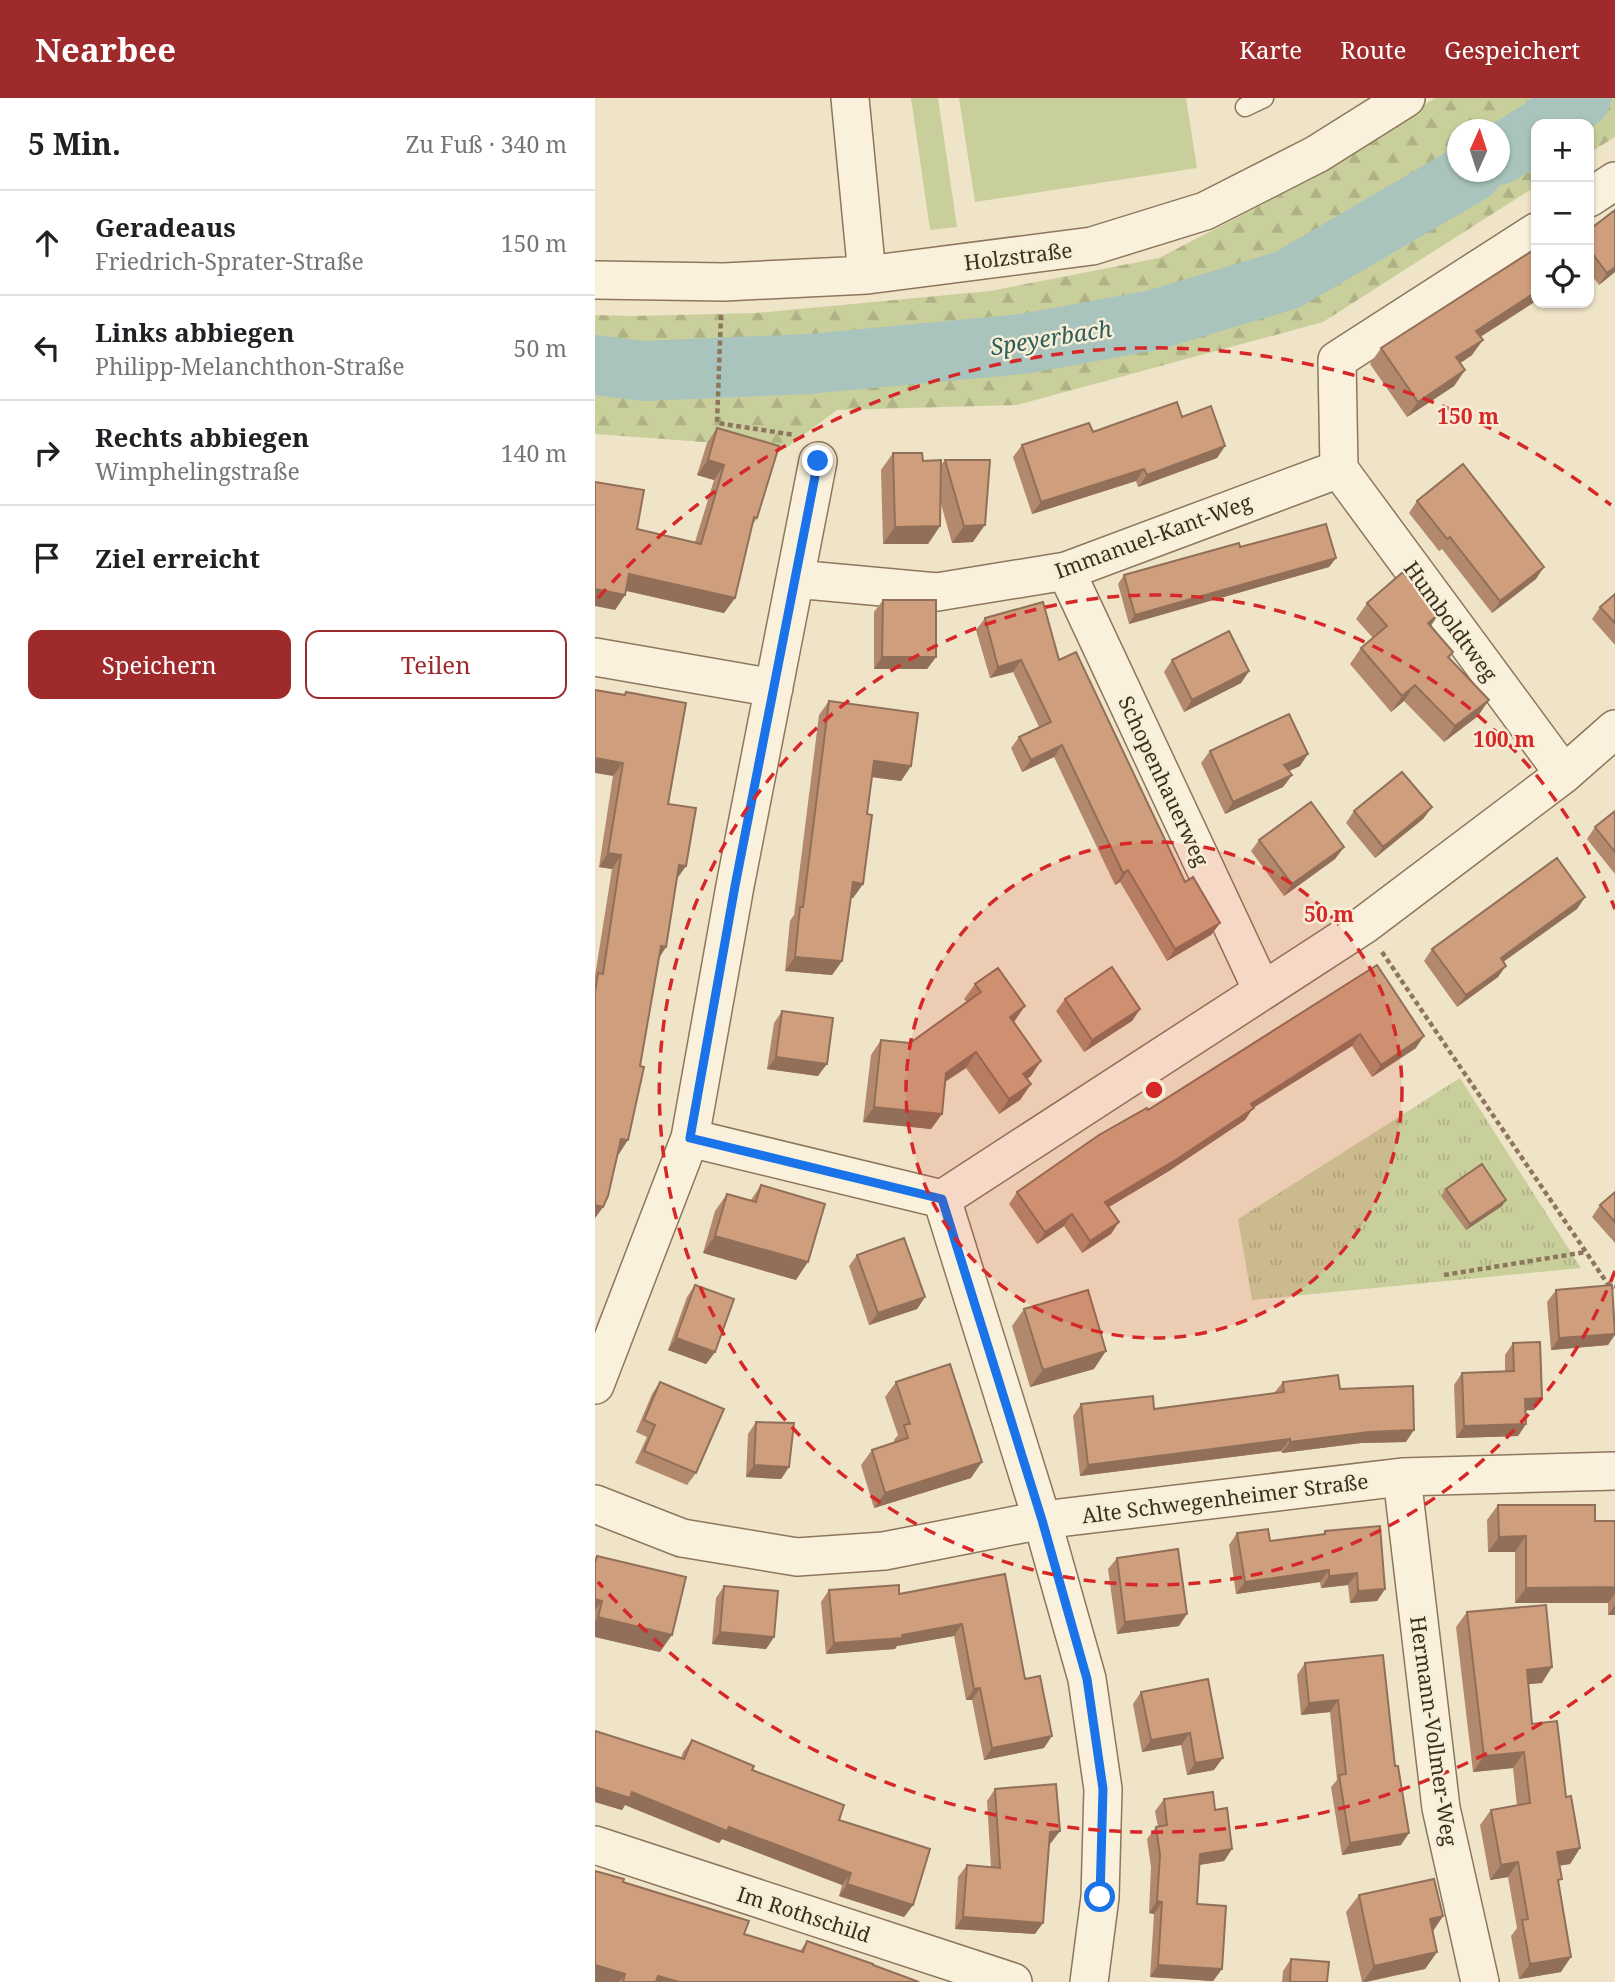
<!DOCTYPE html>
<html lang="de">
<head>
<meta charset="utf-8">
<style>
	body { margin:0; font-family:"Noto Serif",serif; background:#f2f2f2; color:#202124 }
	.controls { position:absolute; right:21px; top:21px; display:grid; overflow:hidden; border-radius:14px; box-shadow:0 2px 5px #0004 }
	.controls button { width:63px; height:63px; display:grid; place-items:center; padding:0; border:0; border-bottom:2px solid #e0e0e0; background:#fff; color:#202124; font:35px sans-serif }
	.compass { position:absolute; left:852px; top:21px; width:63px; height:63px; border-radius:50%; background:#fff; box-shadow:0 2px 5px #0004; rotate:3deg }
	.stop { position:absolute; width:21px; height:21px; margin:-16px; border:5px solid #1a73e8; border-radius:50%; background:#fff }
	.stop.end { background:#1a73e8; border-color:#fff; box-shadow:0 2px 7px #0008 }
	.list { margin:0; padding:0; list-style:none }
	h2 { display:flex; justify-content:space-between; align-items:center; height:91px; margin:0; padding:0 28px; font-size:30px }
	h2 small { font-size:23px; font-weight:400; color:#757577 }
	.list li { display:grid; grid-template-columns:46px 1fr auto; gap:21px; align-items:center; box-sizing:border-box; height:105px; padding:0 28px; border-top:2px solid #e0e0e0 }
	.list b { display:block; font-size:26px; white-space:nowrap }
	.list p { margin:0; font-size:23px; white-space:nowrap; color:#757577 }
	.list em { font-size:23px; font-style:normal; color:#757577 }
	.actions { display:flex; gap:14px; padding:21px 28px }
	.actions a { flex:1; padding:16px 0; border:2px solid #9e2a2b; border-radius:14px; text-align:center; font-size:24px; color:#9e2a2b }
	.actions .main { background:#9e2a2b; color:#fff }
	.icon { flex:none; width:38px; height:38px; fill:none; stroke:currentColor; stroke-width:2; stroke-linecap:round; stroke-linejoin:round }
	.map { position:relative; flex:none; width:1020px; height:1884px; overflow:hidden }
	header { display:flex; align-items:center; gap:42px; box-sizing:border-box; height:98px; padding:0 35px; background:#9e2a2b; color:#fff }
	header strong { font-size:33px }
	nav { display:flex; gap:38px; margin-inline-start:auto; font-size:24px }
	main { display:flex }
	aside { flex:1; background:#fff }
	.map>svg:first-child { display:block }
</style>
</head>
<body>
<header>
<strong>Nearbee</strong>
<nav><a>Karte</a><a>Route</a><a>Gespeichert</a></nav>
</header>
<main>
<aside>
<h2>5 Min.<small>Zu Fuß · 340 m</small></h2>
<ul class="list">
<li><svg class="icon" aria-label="ahead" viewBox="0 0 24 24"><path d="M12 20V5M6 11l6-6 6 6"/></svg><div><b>Geradeaus</b><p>Friedrich-Sprater-Straße</p></div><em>150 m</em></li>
<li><svg class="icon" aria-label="left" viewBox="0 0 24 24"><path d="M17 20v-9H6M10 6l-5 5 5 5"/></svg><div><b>Links abbiegen</b><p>Philipp-Melanchthon-Straße</p></div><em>50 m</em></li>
<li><svg class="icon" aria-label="right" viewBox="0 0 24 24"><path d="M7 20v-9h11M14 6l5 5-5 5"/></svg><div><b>Rechts abbiegen</b><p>Wimphelingstraße</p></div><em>140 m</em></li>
<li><svg class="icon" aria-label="arrive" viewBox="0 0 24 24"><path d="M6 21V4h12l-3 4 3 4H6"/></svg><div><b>Ziel erreicht</b></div></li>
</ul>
<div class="actions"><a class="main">Speichern</a><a>Teilen</a></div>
</aside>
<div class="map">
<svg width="1020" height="1884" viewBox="0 0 1020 1884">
	<defs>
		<pattern id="forest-firs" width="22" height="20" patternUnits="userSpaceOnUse" patternTransform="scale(1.75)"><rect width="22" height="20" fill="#c9cf9b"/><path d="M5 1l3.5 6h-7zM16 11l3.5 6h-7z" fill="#aeb285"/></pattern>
		<pattern id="park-tufts" width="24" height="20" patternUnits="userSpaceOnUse" patternTransform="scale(1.75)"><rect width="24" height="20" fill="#c9cf9b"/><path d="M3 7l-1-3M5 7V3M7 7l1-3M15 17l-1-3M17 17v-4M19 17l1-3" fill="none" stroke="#aeb285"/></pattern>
	</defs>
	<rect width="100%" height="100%" fill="#f0e4c8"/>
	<!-- forest -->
	<path fill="url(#forest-firs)" fill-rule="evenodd" d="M840 0H1020V39L994 55V26H941V88L728 224 422 307 242 312 191 350 0 336V217L37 218 161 215 395 193 564 160 720 79ZM862 32H904V74H862Z"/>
	<!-- park -->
	<path fill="url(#park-tufts)" d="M865 980 986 1170 657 1202 643 1121Z"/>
	<!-- pitch -->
	<path fill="#c9cf9b" d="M316 0H343L362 129 335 132Z
		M364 0H591L602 70 380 104Z"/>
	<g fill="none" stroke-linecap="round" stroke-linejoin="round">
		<!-- river -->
		<path stroke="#a9c4bc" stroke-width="60" d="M952 26 986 0
			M904 57 941 34
			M0 267 48 273 214 266 428 246 559 222 692 182 877 74"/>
		<!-- lane casing -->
		<g stroke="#8d765c" stroke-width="21">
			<path id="lane" d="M650 9 669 0"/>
		</g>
		<!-- street casing -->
		<g stroke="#8d765c" stroke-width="40">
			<path id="street" d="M255 0 272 177
				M994 100 1020 83
				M0 182 129 184 272 177 497 148 610 113 722 56 811 0
				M744 371 969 676
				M744 371 742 262 941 134
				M471 473 667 892
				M200 481 342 494 471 473 744 371
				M0 559 179 590
				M95 1040 347 1101 769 827 969 676 1020 631
				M347 1101 447 1422 492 1581 508 1691 505 1799 494 1884
				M0 1287 95 1040 140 788 223 363
				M807 1379 846 1710 885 1884
				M0 1406 87 1440 202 1459 289 1453 447 1422 807 1379 1020 1373
				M0 1747 418 1884"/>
		</g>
		<!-- path -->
		<path stroke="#8d765c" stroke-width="4.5" stroke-dasharray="5 3.5" stroke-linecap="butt" d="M126 217 122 325 200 337
			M787 854 1012 1185 1020 1189
			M849 1177 991 1154"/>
		<!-- lane -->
		<use href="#lane" stroke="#faf1dc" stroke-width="18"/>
		<!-- street -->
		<use href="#street" stroke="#faf1dc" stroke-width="37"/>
	</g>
	<!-- wall -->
	<path fill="#b2896c" d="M1020 112V174L1004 187 994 174V132Z
		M941 153V203L885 239 877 257 865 265 870 272 859 288 812 319 775 266 786 250Z
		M587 319 630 348 622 360 543 389 541 383 437 416 418 359 427 347Z
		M122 330 162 420 156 429 140 500 129 515 31 493 30 497 20 512 42 431 100 444 119 382 102 377 112 345Z
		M298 355 346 367 350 362 378 444 357 445 346 406 345 428 333 446H288L286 372Z
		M822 403 941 481 897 515 847 451 844 453 814 415Z
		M645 449 741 460 734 469 534 526 523 486 529 477Z
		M1020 496V547L997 521 1005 509Z
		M288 502 341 559 332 571H279V514Z
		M772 505 836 528 858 554 854 561 883 618 849 644 809 603 796 614 755 566 766 550 778 540 761 521Z
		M390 520 464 562 590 784 625 825 616 837 572 863 525 784 520 787 459 659 427 674 416 650 424 639 444 629 418 574 395 580 381 532Z
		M577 562 654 573 646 585 589 614 569 574Z
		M31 594 73 706 91 768 82 780 71 849 64 860 24 1056H22L8 1109 0 1120V878L17 771 4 769 18 678 29 597Z
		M234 603 316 668 306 683 277 679 272 716 268 786 258 800H256L247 863 237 877 190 873 195 823 199 817 224 617Z
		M615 653 705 668 693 673 697 677 688 689 630 716 606 665Z
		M837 709 828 721 780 760 751 725 759 713Z
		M1020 713V776L992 741 1000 729Z
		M664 742 749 749 740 761 689 798 656 753Z
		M990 799 982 811 908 864 903 879 862 909 829 863 837 851Z
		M782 867 821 950 777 979 757 948 658 1010 650 1022 574 1073 514 1109 516 1136 487 1155 469 1128 442 1146 414 1106 422 1094Z
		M380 886 419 924 436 978 432 981 436 986 425 1002 404 1016 371 970 350 983 347 1016 336 1031 268 1024 276 957 286 942 315 945 372 904 369 901Z
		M470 901 545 911 537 923 489 954 461 913Z
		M187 913 223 978 172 971 179 925Z
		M166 1087 201 1182 108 1155 120 1113 132 1096 156 1102Z
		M851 1091 907 1108 871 1132 846 1098Z
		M1020 1094V1145L997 1119 1005 1107Z
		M262 1157 330 1199 322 1211 274 1227 254 1168Z
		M100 1187 120 1254 111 1266 73 1252 92 1199Z
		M961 1192 1020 1224V1237L1013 1247 956 1252 952 1204Z
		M429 1211 499 1271 435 1289 417 1228Z
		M918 1245 939 1312H931V1326L923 1338 861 1340 859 1287 867 1275 910 1273V1257Z
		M65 1284 101 1375 92 1387 40 1365 52 1339 41 1334 57 1296Z
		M301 1284 376 1380 279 1410 266 1367 277 1352 299 1345V1342L303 1337 290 1299Z
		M688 1284 745 1291 811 1344 766 1345 687 1355 686 1353 485 1378 478 1318 486 1306 559 1311 679 1295Z
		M161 1324 194 1369 186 1381 151 1379 153 1336Z
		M903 1407 1000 1423H1020V1517H1013V1505H920V1454H893L892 1422Z
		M730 1433 790 1491 782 1503 755 1505 753 1487 726 1490 725 1484 641 1496 634 1447 642 1435 675 1443 727 1437Z
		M2 1458 65 1554 0 1539V1460Z
		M522 1460 584 1528 522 1536 513 1471Z
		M410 1476 430 1581 449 1650 389 1662 377 1602H371L359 1538 302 1548 300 1551 231 1556 226 1504 234 1492 304 1496Z
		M129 1488 179 1539 171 1551 117 1546 121 1500Z
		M872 1514 947 1585 933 1586 937 1626 971 1699 985 1750 975 1766 965 1767 963 1786 966 1874 924 1881 916 1838 922 1830 913 1779 895 1782 885 1727 896 1712 922 1708 918 1670 878 1674 861 1529Z
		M788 1557 806 1747 747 1757 736 1689 742 1682 735 1614 706 1617 702 1577 710 1565Z
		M613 1581 619 1672 592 1677 586 1647 547 1654 538 1606 546 1594Z
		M97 1642 157 1672 244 1722 318 1807 309 1819 244 1798 247 1787 127 1741 124 1745 30 1707 27 1712 0 1704 86 1660 88 1654Z
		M400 1691 456 1745H454L440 1836 360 1831 363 1779 372 1767 396 1769 392 1703Z
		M569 1701 620 1712 637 1751 629 1763 604 1767 602 1806 627 1871 618 1883 555 1879 559 1816 554 1815 556 1769 552 1741 561 1729H563L560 1713Z
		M0 1773 28 1784 149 1836 205 1853 212 1843 324 1884H0Z
		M764 1797 848 1818 838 1833 842 1854 830 1871 772 1884H767L751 1814Z
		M696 1861 732 1884H687L688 1873Z"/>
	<!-- shaded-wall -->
	<path fill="#916f58" d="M1020 169V174L1004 187 1012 175Z
		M941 194V203L871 248 881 233Z
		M888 242 877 257 851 275 861 259Z
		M870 272 859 288 812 319 823 304Z
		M630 348 622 360 543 389 552 377Z
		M113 362 129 367 119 382 102 377Z
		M549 371 541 383 437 416 446 404Z
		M390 427 378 444 357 445 369 428Z
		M345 428 333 446H288L300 429Z
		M741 460 734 469 534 526 540 517Z
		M949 469 941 481 897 515 905 503Z
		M34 476 140 500 129 515 24 491Z
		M0 491 30 497 20 512 0 508Z
		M844 516 833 532V525Z
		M287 559H341L332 571H279Z
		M426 562 418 574 395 580 403 569Z
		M654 573 646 585 589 614 597 602Z
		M820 587 809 603 796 614 807 598Z
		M894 602 883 618 849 644 860 628Z
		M467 647 459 659 427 674 436 662Z
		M713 656 705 668 681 679 689 667Z
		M0 660 28 665 18 678 0 675Z
		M279 663 316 668 306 683 269 678Z
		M697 677 688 689 630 716 638 704Z
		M837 709 828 721 780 760 788 749Z
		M749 749 740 761 689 798 697 786Z
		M13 755 26 757 17 771 4 769Z
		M84 767 91 768 81 782Z
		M533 772 525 784 520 787 528 775Z
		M258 784 268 786 258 800 248 799Z
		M990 799 982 811 897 872 906 860Z
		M625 825 616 837 572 863 580 851Z
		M66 848 71 849 62 863Z
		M200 859 247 863 237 877 190 873Z
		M911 868 903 879 862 909 871 897Z
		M430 908 419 924 415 919Z
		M545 911 537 923 489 954 497 942Z
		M765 936 757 948 658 1010 650 1022 574 1073 502 1116 510 1104 656 1006Z
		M829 938 821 950 777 979 786 967Z
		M381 954 371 970 341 990 351 975Z
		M181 959 232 966 223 978 172 971Z
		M446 963 436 978 418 991 428 976Z
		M436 986 425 1002 404 1016 414 1001Z
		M279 1009 347 1016 336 1031 268 1024Z
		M26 1041 33 1042 24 1056 16 1055Z
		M911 1102 907 1108 871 1132 875 1126Z
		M0 1107 8 1109 0 1120Z
		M477 1116 469 1128 442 1146 450 1134Z
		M524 1124 516 1136 487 1155 495 1143Z
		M120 1138 213 1164 201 1182 108 1155Z
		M330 1199 322 1211 274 1227 283 1215Z
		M1020 1236 1013 1247 956 1252 964 1240Z
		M81 1240 120 1254 111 1266 73 1252Z
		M511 1253 499 1271 435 1289 448 1272Z
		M947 1300 939 1312 922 1313 930 1301Z
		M931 1326 923 1338 861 1340 869 1328Z
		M819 1332 811 1344 766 1345 687 1355 695 1344 774 1334Z
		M695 1341 686 1353 485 1378 493 1367Z
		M387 1364 376 1380 279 1410 290 1395Z
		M159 1367 194 1369 186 1381 151 1379Z
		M931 1438 920 1454H893L904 1439Z
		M734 1472 725 1484 641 1496 650 1484Z
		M762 1475 753 1487 726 1490 734 1478Z
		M1020 1489V1496L1013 1505H920L931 1490Z
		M790 1491 782 1503 755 1505 763 1493Z
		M0 1501 7 1503 0 1512Z
		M1020 1507V1517H1013Z
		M592 1516 584 1528 522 1536 530 1524Z
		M3 1519 77 1537 65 1554 0 1539V1523Z
		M367 1526 359 1538 302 1548 300 1551 231 1556 239 1545 307 1537Z
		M125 1534 179 1539 171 1551 117 1546Z
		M957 1569 947 1585 921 1587 932 1572Z
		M385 1590 377 1602H371L379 1591Z
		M743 1602 735 1614 706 1617 714 1605Z
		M595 1635 586 1647 547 1654 556 1642Z
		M457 1638 449 1650 389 1662 397 1650Z
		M929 1654 918 1670 878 1674 889 1658Z
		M628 1660 619 1672 592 1677 600 1665Z
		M0 1689 37 1694 134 1729 256 1775 247 1787 127 1741 124 1745 30 1707 27 1712 0 1704Z
		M465 1733 456 1745 447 1746 455 1734Z
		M814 1735 806 1747 747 1757 755 1745Z
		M985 1750 975 1766 952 1770 962 1754Z
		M637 1751 629 1763 597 1768 605 1756Z
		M923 1764 913 1779 895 1782 906 1767Z
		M252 1786 318 1807 309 1819 244 1798Z
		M562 1803 567 1804 559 1816 554 1815Z
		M848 1818 836 1836 835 1821Z
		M368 1819 448 1825 440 1836 360 1831Z
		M842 1854 830 1871 768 1884 779 1868Z
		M976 1859 966 1874 924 1881 935 1866Z
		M0 1867 30 1876 24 1884H0Z
		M563 1867 627 1871 618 1883 555 1879Z
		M63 1878 84 1884H58Z"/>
	<!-- building -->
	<path fill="#cf9f7d" stroke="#916f58" stroke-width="2" d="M1020 112V169L1012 175 994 151V132Z
		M940 151 941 153V194L881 233 888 242 861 259 870 272 823 304 786 250Z
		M582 304 587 319 616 308 630 348 552 377 549 371 446 404 427 347 494 325 498 334Z
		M122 330 184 348 162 420 159 419 140 500 34 476 30 497 0 491V384L49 392 42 431 106 446 129 367 113 362Z
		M298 355H327L328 363 346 362 345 428 300 429Z
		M350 362H395L390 427 369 428Z
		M868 366 949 469 905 503 855 439 852 441 822 403Z
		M731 426 741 460 540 517 529 477 644 445 645 449Z
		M808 474 844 516 833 525 858 554 853 559 894 602 860 628 820 587 807 598 766 550 792 528 772 505Z
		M1020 496V525L1005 509Z
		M288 502H341V559H287Z
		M448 504 464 562 481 554 590 784 598 779 625 825 580 851 533 772 528 775 467 647 436 662 424 639 456 624 426 562 403 569 390 520Z
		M634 533 654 573 597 602 577 562Z
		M0 592 30 597 31 594 91 605 73 706 101 710 91 768 84 767 71 849 66 848 45 968 49 969 33 1042 26 1041 13 1098 8 1109 0 1107V894L3 875 8 876 26 757 13 755 28 665 0 660Z
		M234 603 323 615 316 668 279 663 272 716 277 717 268 786 258 784 247 863 200 859 205 809H208Z
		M694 616 713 656 689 667 697 677 638 704 615 653Z
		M807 674 837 709 788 749 759 713Z
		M716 704 749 749 697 786 664 742Z
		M1020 713V754L1000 729Z
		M962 760 990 799 906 860 911 868 871 897 837 851Z
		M782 867 829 938 786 967 765 936 656 1006 659 1010 582 1061 510 1104 524 1124 495 1143 477 1116 450 1134 422 1094 504 1037 552 1010 553 1012Z
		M517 869 545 911 497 942 470 901Z
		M403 870 430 908 415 919 446 963 428 976 436 986 414 1001 381 954 351 975 347 1016 279 1009 286 942 315 945 386 894 380 886Z
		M187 913 238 920 232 966 181 959Z
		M887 1066 911 1102 875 1126 851 1091Z
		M166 1087 230 1106 213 1164 120 1138 132 1096 161 1104Z
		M1020 1094V1124L1005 1107Z
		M309 1140 330 1199 283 1215 262 1157Z
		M100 1187 139 1201 120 1254 81 1240Z
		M1017 1187 1020 1236 964 1240 961 1192Z
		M493 1192 511 1253 448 1272 429 1211Z
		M945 1244 947 1300 930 1301 931 1326 869 1328 867 1275 919 1273 918 1245Z
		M355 1266 387 1364 290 1395 277 1352 313 1340 309 1327 315 1326 301 1284Z
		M743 1277 745 1291 818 1288 819 1332 774 1334 695 1344V1341L493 1367 486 1306 558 1298 559 1311 689 1294 688 1284Z
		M65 1284 129 1311 101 1375 49 1353 60 1327 49 1322Z
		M161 1324 199 1325 194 1369 159 1367Z
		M903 1407H1000V1423H1020V1489L931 1490V1438L904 1439Z
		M785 1428 790 1491 763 1493 762 1475 734 1478V1472L650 1484 642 1435 673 1431 675 1443 730 1436V1433Z
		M583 1451 592 1516 530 1524 522 1460Z
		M2 1458 91 1479 77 1537 3 1519 7 1503 0 1501V1465Z
		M410 1476 430 1581 445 1578 457 1638 397 1650 385 1590 379 1591 367 1526 307 1537 308 1540 239 1545 234 1492 304 1487V1496Z
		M129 1488 183 1493 179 1539 125 1534Z
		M951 1507 957 1569 932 1572 937 1626 962 1623 971 1699 976 1698 985 1750 962 1754 967 1781 963 1782 976 1859 935 1866 927 1822 933 1821 923 1764 906 1767 896 1712 935 1705 929 1654 889 1658 872 1514Z
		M788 1557 800 1668H803L814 1735 755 1745 744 1677 751 1676 743 1602 714 1605 710 1565Z
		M613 1581 628 1660 600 1665 595 1635 556 1642 546 1594Z
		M0 1633 89 1661 97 1642 159 1668 157 1672 249 1707 244 1722 335 1751 318 1807 252 1786 256 1775 134 1729 132 1733 37 1694 35 1700 0 1689Z
		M461 1686 465 1733 455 1734 448 1825 368 1819 372 1767 405 1770 400 1691Z
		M618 1694 620 1712 632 1710 637 1751 605 1756 602 1806 631 1808 627 1871 563 1867 567 1804 562 1803 565 1757 561 1729 572 1727 569 1701Z
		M0 1773 29 1781 28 1784 154 1823 149 1836 208 1854 212 1843 278 1866V1867L324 1884H84L63 1878 61 1884H28L30 1876 0 1867Z
		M839 1781 848 1818 835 1821 842 1854 779 1868 764 1797Z
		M696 1861 734 1864 732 1884H695Z"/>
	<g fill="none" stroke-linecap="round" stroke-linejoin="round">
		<!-- route -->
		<path stroke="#1a73e8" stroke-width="9" d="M223 363 140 788 95 1040 347 1101 447 1422 492 1581 508 1691 505 1799"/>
	</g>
	<!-- distance rings -->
	<circle cx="559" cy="992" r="248" fill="#d62828" fill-opacity=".12"/>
	<g fill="none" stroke="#d62828" stroke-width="3.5" stroke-dasharray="12 9">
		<circle cx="559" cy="992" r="248"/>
		<path d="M1020 1173A495 495 0 1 1 1020 811"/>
		<path d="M1016 1577A743 743 0 0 1 3 1484M3 500A743 743 0 0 1 1016 407"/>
	</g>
	<g text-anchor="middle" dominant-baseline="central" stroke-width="5" stroke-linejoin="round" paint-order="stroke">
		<!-- street labels -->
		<g font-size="21" fill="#3d2e20" stroke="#f7eed8">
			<text transform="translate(423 158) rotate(-7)">Holzstraße</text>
			<text transform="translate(558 438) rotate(-20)">Immanuel-Kant-Weg</text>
			<text transform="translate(856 523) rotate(54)">Humboldtweg</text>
			<text transform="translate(569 683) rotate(65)">Schopenhauerweg</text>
			<text transform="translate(630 1400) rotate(-7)">Alte Schwegenheimer Straße</text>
			<text transform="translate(839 1633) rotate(82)">Hermann-Vollmer-Weg</text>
			<text transform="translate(209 1816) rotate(18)">Im Rothschild</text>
		</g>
		<!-- water labels -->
		<g font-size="23" font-style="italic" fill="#2f5d5a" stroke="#f7eed8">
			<text transform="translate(456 239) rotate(-9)">Speyerbach</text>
		</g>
	</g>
	<circle cx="559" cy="992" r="10" fill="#d62828" stroke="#f7eed8" stroke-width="3.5"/>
	<g font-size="21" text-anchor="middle" font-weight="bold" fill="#d62828" stroke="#f7eed8" stroke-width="5" stroke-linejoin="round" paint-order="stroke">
		<text x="873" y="326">150 m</text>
		<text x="909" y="649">100 m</text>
		<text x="734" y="824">50 m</text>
	</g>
</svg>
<div class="controls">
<button>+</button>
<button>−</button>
<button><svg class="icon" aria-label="locate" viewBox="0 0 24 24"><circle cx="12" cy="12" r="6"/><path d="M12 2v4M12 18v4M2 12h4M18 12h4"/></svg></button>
</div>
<svg class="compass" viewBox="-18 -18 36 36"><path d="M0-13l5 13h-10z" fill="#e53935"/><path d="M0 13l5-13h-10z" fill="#757577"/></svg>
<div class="stop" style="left:505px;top:1799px"></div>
<div class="stop end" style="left:223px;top:363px"></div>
</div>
</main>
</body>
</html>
